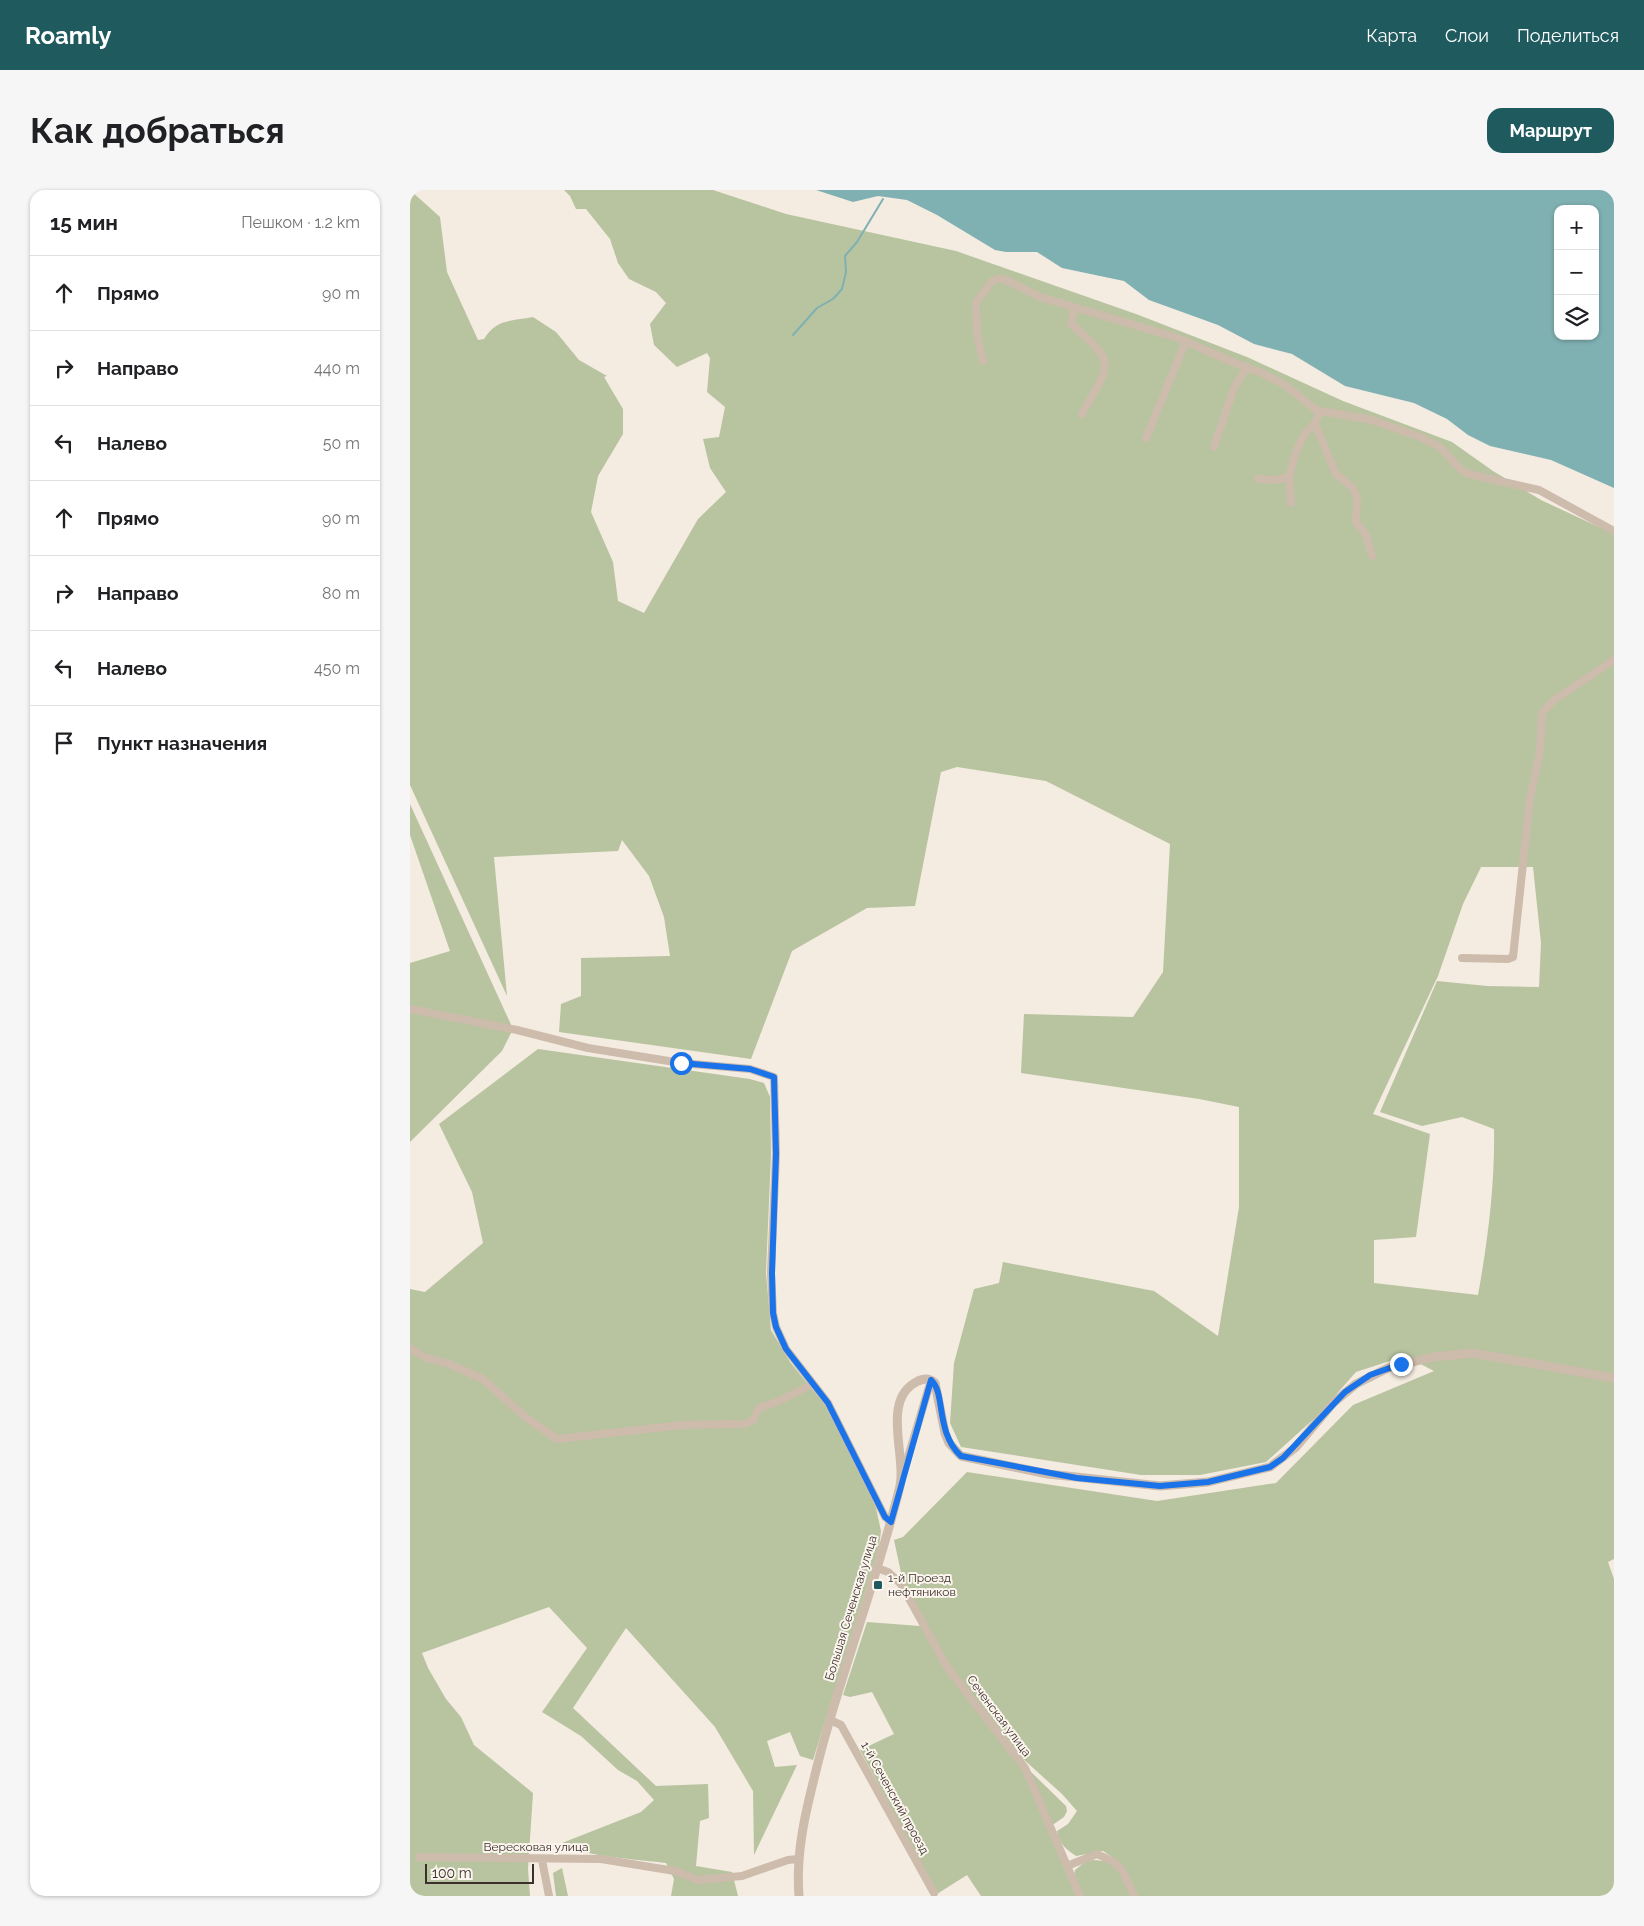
<!DOCTYPE html>
<html lang="ru">
<head>
<meta charset="utf-8">
<style>
	body { margin:0; font-family:Raleway,sans-serif; background:#f6f6f6; color:#202124 }
	.controls { position:absolute; right:15px; top:15px; display:grid; overflow:hidden; border-radius:10px; box-shadow:0 1px 4px #0004 }
	.controls button { width:45px; height:45px; display:grid; place-items:center; padding:0; border:0; border-bottom:1px solid #e0e0e0; background:#fff; color:#202124; font:25px sans-serif }
	.scale { position:absolute; left:15px; bottom:12px; width:109px; box-sizing:border-box; padding-left:5px; border:2px solid #3b302b; border-top:0; font-size:14px; line-height:18px; white-space:nowrap; color:#3b302b; -webkit-text-stroke:4px #fbf5ee; paint-order:stroke }
	.stop { position:absolute; width:15px; height:15px; margin:-11px; border:4px solid #1a73e8; border-radius:50%; background:#fff }
	.stop.end { background:#1a73e8; border-color:#fff; box-shadow:0 1px 5px #0008 }
	.list { margin:0; padding:0; list-style:none }
	h2 { display:flex; justify-content:space-between; align-items:center; height:65px; margin:0; padding:0 20px; font-size:21px }
	h2 small { font-size:16px; font-weight:400; color:#757577 }
	.list li { display:grid; grid-template-columns:32px 1fr auto; gap:15px; align-items:center; box-sizing:border-box; height:75px; padding:0 20px; border-top:1px solid #e0e0e0 }
	.list b { display:block; font-size:19px; white-space:nowrap }
	.list em { font-size:16px; font-style:normal; color:#757577 }
	.icon { flex:none; width:28px; height:28px; fill:none; stroke:currentColor; stroke-width:2; stroke-linecap:round; stroke-linejoin:round }
	.map { position:relative; flex:none; width:1204px; height:1706px; overflow:hidden; border-radius:15px }
	header { display:flex; align-items:center; gap:30px; box-sizing:border-box; height:70px; padding:0 25px; background:#1f5a5e; color:#fff }
	header strong { font-size:24px }
	nav { display:flex; gap:28px; margin-inline-start:auto; font-size:18px }
	.intro { display:flex; align-items:center; justify-content:space-between; box-sizing:border-box; height:120px; padding:0 30px }
	h1 { margin:0; font-size:35px }
	.button { padding:12px 22px; border-radius:15px; background:#1f5a5e; color:#fff; font-size:18px; font-weight:700 }
	main { display:flex; gap:30px; padding:0 30px }
	aside { flex:1; background:#fff; border-radius:15px; box-shadow:0 1px 4px #0004 }
	.map>svg:first-child { display:block }
</style>
</head>
<body>
<header>
<strong>Roamly</strong>
<nav><a>Карта</a><a>Слои</a><a>Поделиться</a></nav>
</header>
<div class="intro"><h1>Как добраться</h1><a class="button">Маршрут</a></div>
<main>
<aside>
<h2>15 мин<small>Пешком · 1.2 km</small></h2>
<ul class="list">
<li><svg class="icon" aria-label="ahead" viewBox="0 0 24 24"><path d="M12 20V5M6 11l6-6 6 6"/></svg><div><b>Прямо</b></div><em>90 m</em></li>
<li><svg class="icon" aria-label="right" viewBox="0 0 24 24"><path d="M7 20v-9h11M14 6l5 5-5 5"/></svg><div><b>Направо</b></div><em>440 m</em></li>
<li><svg class="icon" aria-label="left" viewBox="0 0 24 24"><path d="M17 20v-9H6M10 6l-5 5 5 5"/></svg><div><b>Налево</b></div><em>50 m</em></li>
<li><svg class="icon" aria-label="ahead" viewBox="0 0 24 24"><path d="M12 20V5M6 11l6-6 6 6"/></svg><div><b>Прямо</b></div><em>90 m</em></li>
<li><svg class="icon" aria-label="right" viewBox="0 0 24 24"><path d="M7 20v-9h11M14 6l5 5-5 5"/></svg><div><b>Направо</b></div><em>80 m</em></li>
<li><svg class="icon" aria-label="left" viewBox="0 0 24 24"><path d="M17 20v-9H6M10 6l-5 5 5 5"/></svg><div><b>Налево</b></div><em>450 m</em></li>
<li><svg class="icon" aria-label="arrive" viewBox="0 0 24 24"><path d="M6 21V4h12l-3 4 3 4H6"/></svg><div><b>Пункт назначения</b></div></li>
</ul>
</aside>
<div class="map">
<svg width="1204" height="1706" viewBox="0 0 1204 1706">
	<rect width="100%" height="100%" fill="#f4ebe1"/>
	<!-- green -->
	<path fill="#b8c4a0" fill-rule="evenodd" d="M0 0 30 27 37 82 68 150 74 149C86 129 102 131 123 127L146 142 169 170 197 186 194 187 213 219V244L188 286 181 322 203 372 208 411 234 423 288 329 316 302 300 278 293 249 309 247 315 217 297 202 300 168 297 163 267 177 244 155 240 134 256 113 246 102 219 89 208 73 200 49 176 19H166L160 6 154 0H303L376 24 546 61 726 124 837 167 933 211 1042 252 1083 281 1131 310 1191 338 1204 339V1369L1198 1372 1204 1389V1706H727L706 1670 693 1661 666 1666C656 1659 649 1654 647 1641L658 1634 667 1621 652 1604 612 1568 540 1476 493 1392 484 1350 493 1347 557 1282 747 1311 866 1293 943 1215 1024 1181 995 1166 946 1182 907 1226 856 1272 790 1285H731L551 1257 540 1233 544 1173 564 1099 589 1093 593 1072 744 1101 808 1146 829 1017V917L789 909 611 883 614 824 723 827 753 782 760 654 636 591 547 577 531 582 505 716 457 718 382 761 341 869 149 842 151 814 171 806V768L260 766 254 727 239 686 212 650 208 661 84 667 97 806 0 595ZM1071 677H1123L1131 753 1129 797 1077 796 1027 791 970 922 1012 936 1052 927 1084 939C1085 994 1078 1050 1068 1105L964 1093V1050L1006 1047 1020 944 963 924 1028 786 1053 714Z
		M0 614 103 839 92 861 0 952V773L40 761 0 645Z
		M128 859 340 889 354 893 360 907 361 964 356 1083 361 1140 380 1172 415 1215 452 1284 466 1318 471 1341 469 1357 403 1570 390 1566 380 1542 357 1551 365 1577 387 1575 344 1665 343 1601 305 1537 216 1438 163 1518 246 1596 298 1594 299 1628 290 1631 286 1676 322 1682 328 1706H261L264 1689 256 1673C234 1670 165 1666 152 1653L231 1622 244 1610 227 1591 208 1580 171 1546 132 1522 177 1458 139 1417 12 1463 18 1478 36 1509 51 1527 64 1555 123 1603 118 1679 120 1706H0V1099L15 1102 73 1053 62 1002 29 934Z
		M457 1432 510 1436 612 1579 666 1706H571L557 1685 527 1704 450 1560 484 1544 462 1502 440 1507 433 1505Z
		M619 1580 656 1616 657 1621 654 1627 644 1634H642Z
		M683 1670C708 1670 713 1686 722 1706H673L664 1685 665 1680 675 1672Z
		M152 1678 158 1706H146L143 1683Z"/>
	<!-- water -->
	<path fill="#7fb0b2" fill-rule="evenodd" d="M406 0H1204V298L1141 270 1080 256 1058 245 1037 229 1004 213 935 196 882 164 844 154 808 135 739 110 714 91 652 78 627 62H596L585 60 527 25 497 10 468 6 443 12ZM1148 19H1185V146H1148Z"/>
	<g fill="none" stroke-linecap="round" stroke-linejoin="round">
		<!-- stream -->
		<path stroke="#7fb0b2" stroke-width="2" d="M383 145 407 118 423 109 432 99 436 82 435 66 447 52 473 9"/>
		<!-- minor -->
		<path stroke="#cdbbac" stroke-width="8" d="M664 118 661 134C708 174 700 174 672 224
			M573 171 567 145 566 113 581 92 587 89H594L630 107 768 148 820 171 854 184 875 195 906 220 962 230 1010 247 1030 257 1051 280 1059 284 1129 300 1204 341
			M905 234 926 284 943 298 947 309 946 332 956 345 962 366
			M736 248 776 151
			M804 257 824 198 837 177
			M879 287 881 313
			M848 289 865 290 879 287C883 271 890 242 905 234L910 221
			M1052 768 1098 769 1103 767 1120 608 1130 562 1132 523 1144 510 1204 470
			M0 819 107 840 178 858 271 873 340 879 364 887 366 964 361 1083 363 1123 366 1137 376 1159 418 1213 475 1327 481 1332
			M0 1158 14 1167 39 1174 73 1189 114 1226 147 1249 272 1235 335 1234 343 1230 349 1218 371 1210 403 1194
			M493 1284 521 1190
			M467 1378 478 1382 491 1394 537 1477 615 1578 670 1706
			M420 1530 431 1535 524 1703
			M9 1667 191 1669 265 1681 288 1690 332 1686 378 1670 388 1669
			M132 1670 139 1706
			M657 1676 687 1664 704 1672 712 1680 724 1706"/>
		<!-- tertiary -->
		<path stroke="#cdbbac" stroke-width="9" d="M389 1706C385 1656 399 1609 411 1561 435 1472 468 1386 490 1296 497 1267 470 1209 508 1191 515 1188 519 1188 525 1193L535 1243 539 1253 551 1266 638 1284 750 1296 798 1292 860 1277 885 1258 923 1213 946 1194 978 1178 1023 1167 1063 1163 1204 1188"/>
	</g>
	<g fill="none" stroke-linecap="round" stroke-linejoin="round">
		<!-- route -->
		<path stroke="#1a73e8" stroke-width="6" d="M271 873 340 879 364 887 366 964 362 1083 363 1123 366 1137 376 1159 418 1213 475 1327 481 1332 521 1190C536 1203 525 1242 551 1266L667 1288 750 1296 798 1292 860 1277 873 1268 935 1202 960 1185 991 1174"/>
	</g>
	<!-- markers -->
	<rect fill="#1f5a5e" stroke="#fbf5ee" stroke-width="2" x="463" y="1390" width="10" height="10" rx="2.5"/>
	<g text-anchor="middle" dominant-baseline="central" stroke-width="4" stroke-linejoin="round" paint-order="stroke">
		<!-- poi labels -->
		<g font-size="12" fill="#3b302b" stroke="#fbf5ee" text-anchor="start">
			<text x="478" y="1388">1-й Проезд<tspan x="478" dy="14">нефтяников</tspan></text>
		</g>
		<!-- street labels -->
		<g font-size="12" fill="#3b302b" stroke="#fbf5ee">
			<text transform="translate(441 1418) rotate(-73)">Большая Сеченская улица</text>
			<text transform="translate(589 1526) rotate(53)">Сеченская улица</text>
			<text transform="translate(485 1608) rotate(61)">1-й Сеченский проезд</text>
			<text x="126" y="1657">Вересковая улица</text>
		</g>
	</g>
</svg>
<div class="controls">
<button>+</button>
<button>−</button>
<button><svg class="icon" aria-label="layers" viewBox="0 0 24 24"><path d="M12 4l9 5-9 5-9-5zM3 14l9 5 9-5"/></svg></button>
</div>
<div class="scale">100 m</div>
<div class="stop" style="left:271px;top:873px"></div>
<div class="stop end" style="left:991px;top:1174px"></div>
</div>
</main>
</body>
</html>
